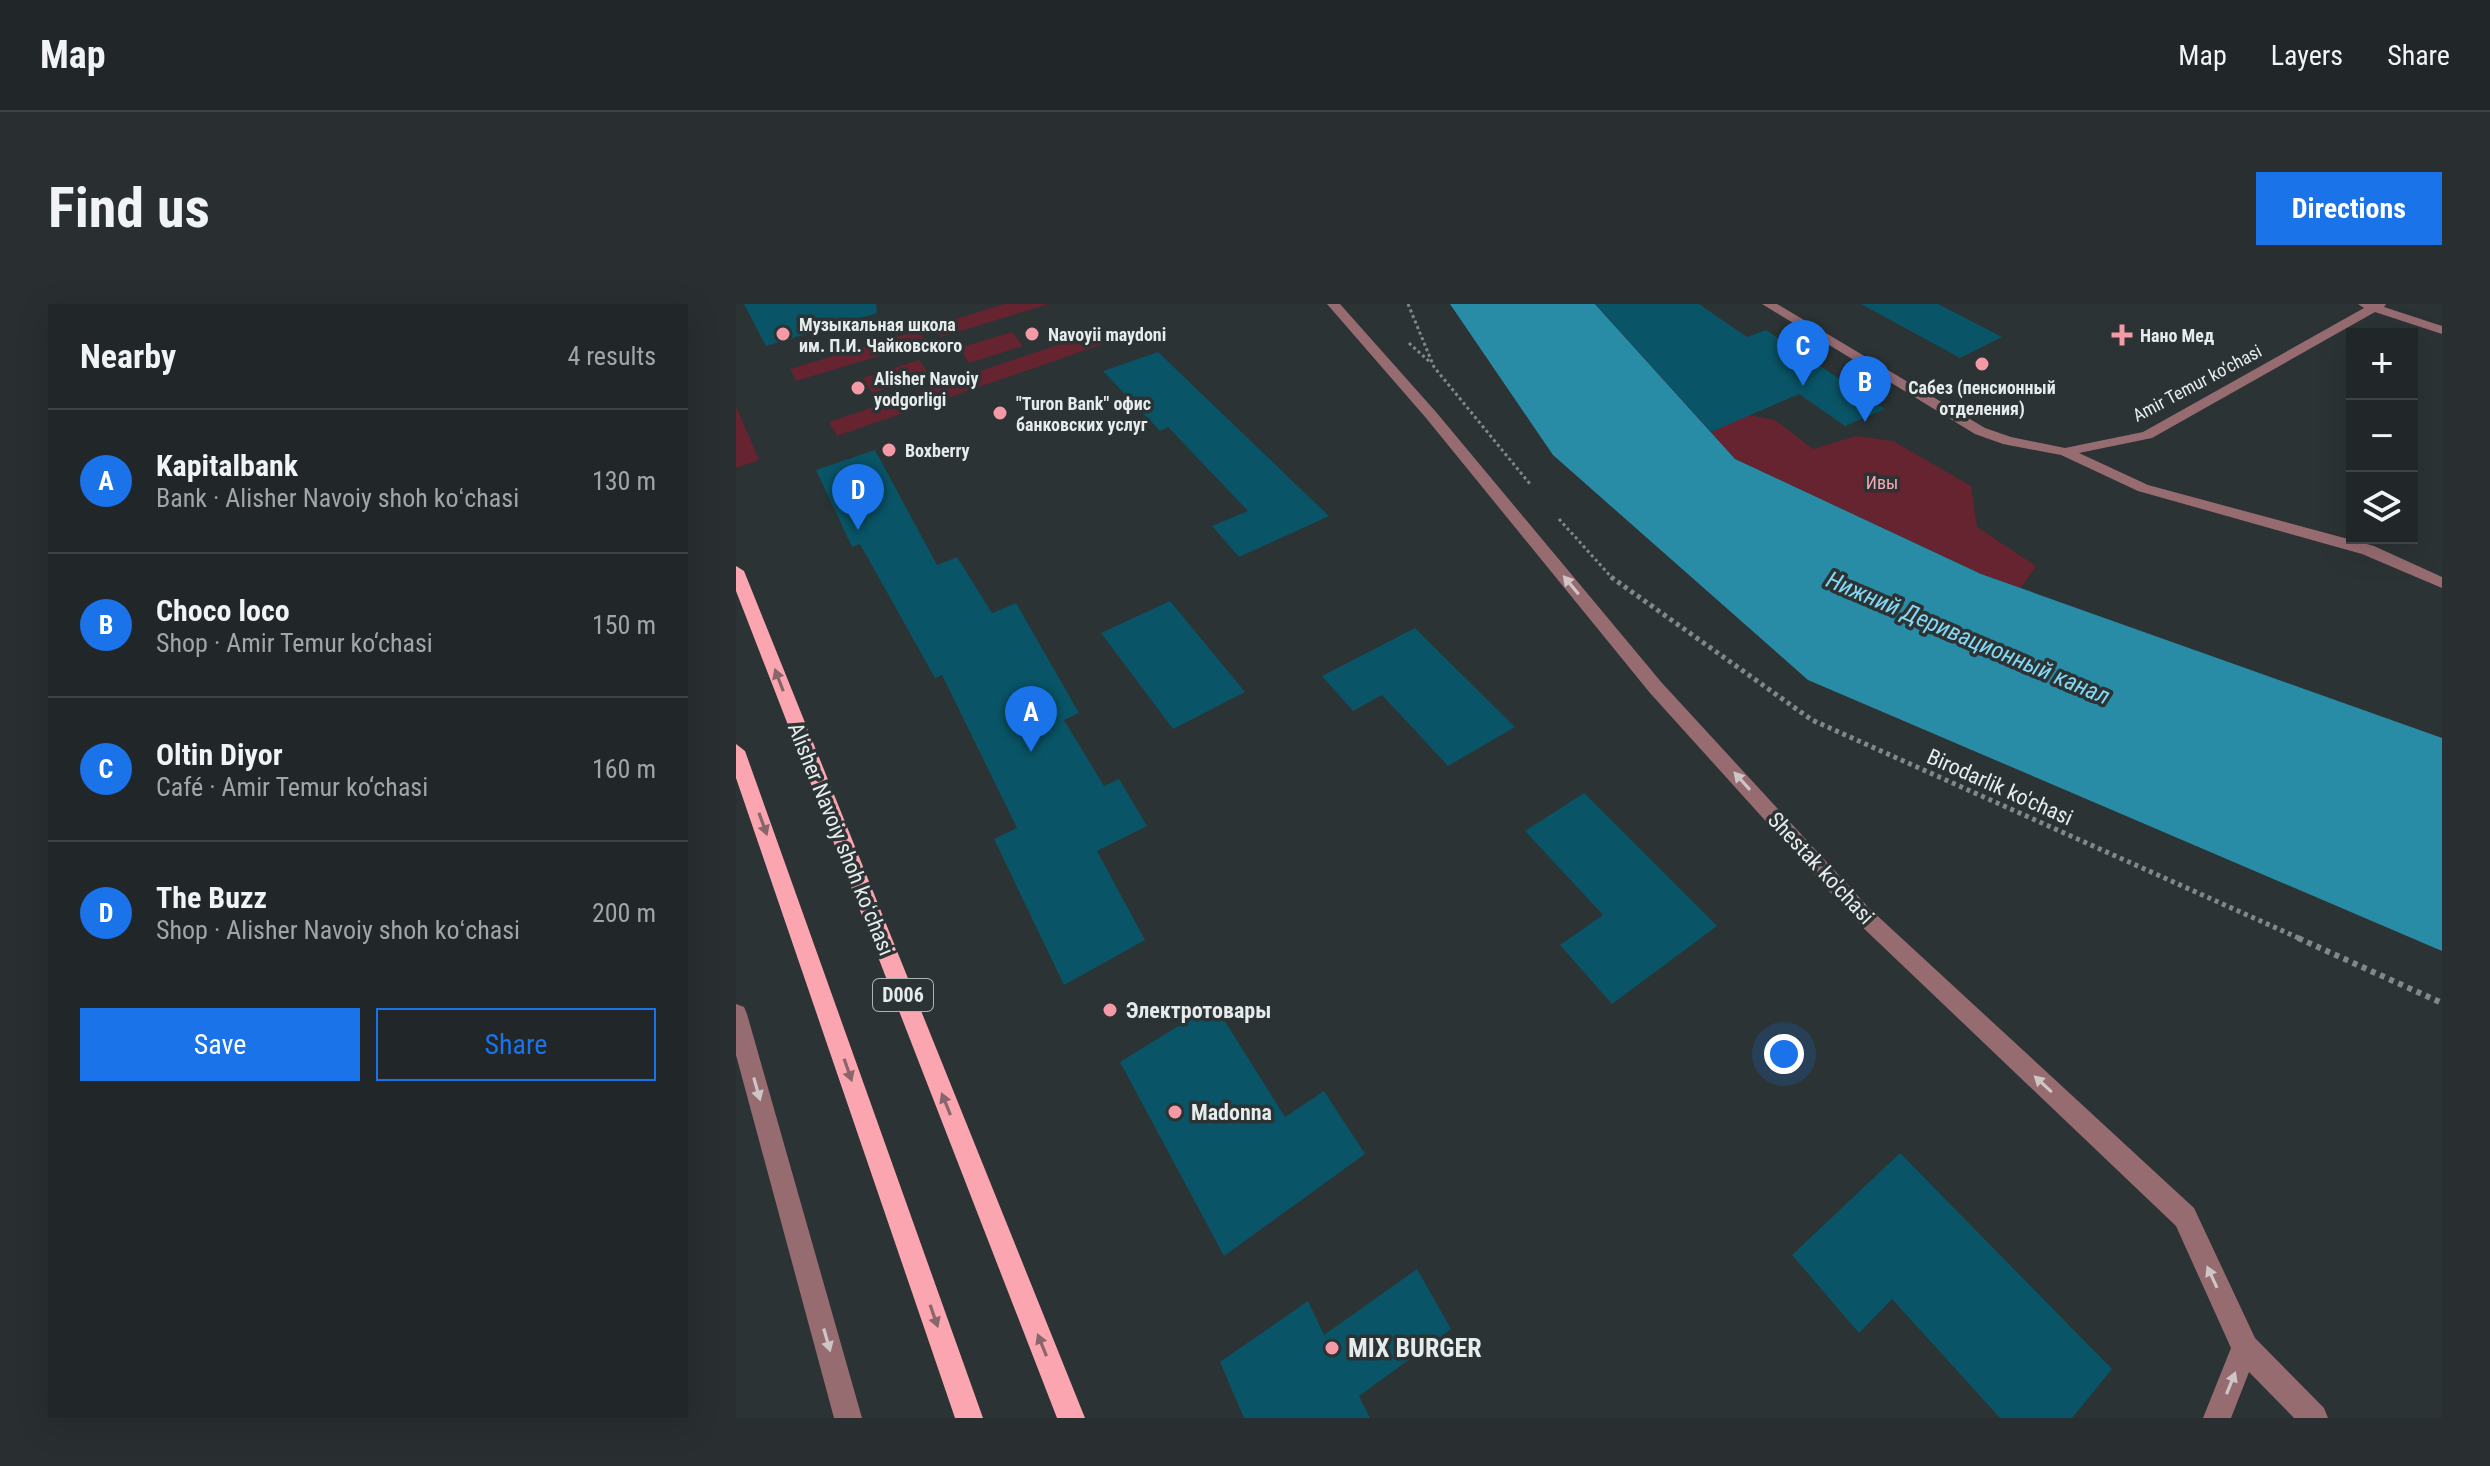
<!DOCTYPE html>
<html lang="en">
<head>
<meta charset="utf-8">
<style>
	body { margin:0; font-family:"Roboto Condensed",sans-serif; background:#292e30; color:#f1f3f6 }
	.controls { position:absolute; right:24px; top:24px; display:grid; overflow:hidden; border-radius:0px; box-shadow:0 8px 32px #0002 }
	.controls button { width:72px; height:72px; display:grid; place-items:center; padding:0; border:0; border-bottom:2px solid #3e4345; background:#212628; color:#f1f3f6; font:40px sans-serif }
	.you { position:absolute; left:1048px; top:750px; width:28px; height:28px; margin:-20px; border:6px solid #fff; border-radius:50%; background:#1a73e8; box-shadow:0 0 0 12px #1a73e833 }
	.badge { display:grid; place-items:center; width:52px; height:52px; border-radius:50%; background:#1a73e8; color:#fff; font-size:26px; font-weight:700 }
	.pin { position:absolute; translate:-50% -66px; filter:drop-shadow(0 2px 4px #0008) }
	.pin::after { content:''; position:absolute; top:42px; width:28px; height:24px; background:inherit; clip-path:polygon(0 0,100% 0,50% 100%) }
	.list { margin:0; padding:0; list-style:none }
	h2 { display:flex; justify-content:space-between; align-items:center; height:104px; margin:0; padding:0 32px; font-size:34px }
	h2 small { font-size:26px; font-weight:400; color:#a2a5a8 }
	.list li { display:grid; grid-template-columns:52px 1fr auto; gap:24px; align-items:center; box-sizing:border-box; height:144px; padding:0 32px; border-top:2px solid #3e4345 }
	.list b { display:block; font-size:30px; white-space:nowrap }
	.list p { margin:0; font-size:26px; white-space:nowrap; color:#a2a5a8 }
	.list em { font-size:26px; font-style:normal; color:#a2a5a8 }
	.actions { display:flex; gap:16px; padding:24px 32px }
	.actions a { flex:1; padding:18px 0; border:2px solid #1a73e8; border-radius:0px; text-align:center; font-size:28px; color:#1a73e8 }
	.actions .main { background:#1a73e8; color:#fff }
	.icon { flex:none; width:44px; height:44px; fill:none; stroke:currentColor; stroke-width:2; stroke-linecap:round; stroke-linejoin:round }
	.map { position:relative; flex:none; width:1706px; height:1114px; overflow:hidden; border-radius:0px }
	header { display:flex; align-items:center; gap:48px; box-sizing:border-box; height:112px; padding:0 40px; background:#212628; border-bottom:2px solid #3e4345 }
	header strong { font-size:38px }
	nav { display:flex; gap:44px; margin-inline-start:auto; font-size:28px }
	.intro { display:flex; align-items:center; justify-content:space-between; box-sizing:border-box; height:192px; padding:0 48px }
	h1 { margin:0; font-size:56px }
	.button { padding:20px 36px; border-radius:0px; background:#1a73e8; color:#fff; font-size:28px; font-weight:700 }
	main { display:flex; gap:48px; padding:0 48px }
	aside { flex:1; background:#212628; border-radius:0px; box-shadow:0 8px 32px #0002 }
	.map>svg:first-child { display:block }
</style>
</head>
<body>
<header>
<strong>Map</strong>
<nav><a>Map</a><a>Layers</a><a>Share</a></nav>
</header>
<div class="intro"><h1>Find us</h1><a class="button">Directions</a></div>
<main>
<aside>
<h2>Nearby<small>4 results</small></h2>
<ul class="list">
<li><span class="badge">A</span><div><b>Kapitalbank</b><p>Bank · Alisher Navoiy shoh koʻchasi</p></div><em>130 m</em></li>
<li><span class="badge">B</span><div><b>Choco loco</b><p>Shop · Amir Temur ko‘chasi</p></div><em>150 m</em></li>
<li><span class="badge">C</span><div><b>Oltin Diyor</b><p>Café · Amir Temur ko‘chasi</p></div><em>160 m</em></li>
<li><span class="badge">D</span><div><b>The Buzz</b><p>Shop · Alisher Navoiy shoh koʻchasi</p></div><em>200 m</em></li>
</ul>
<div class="actions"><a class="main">Save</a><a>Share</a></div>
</aside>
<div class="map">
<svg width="1706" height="1114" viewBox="0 0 1706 1114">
	<rect width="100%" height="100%" fill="#2c3335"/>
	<!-- green -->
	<path fill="#662330" d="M268 0H313L205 33 197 22Z
		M859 0H920L989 107 1039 116 1077 145 1120 132 1157 137 1235 182 1241 223 1300 262 1285 284 1245 270 999 155Z
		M183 26 190 38 60 77 54 65Z
		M366 26 376 37 101 132 93 118Z
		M276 28 287 42 233 59 223 44Z
		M183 56 193 71 136 89 127 74Z
		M0 102 23 156 0 164Z"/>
	<!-- water -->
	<path fill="#298ca6" d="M714 0H859L999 155 1245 270 1706 434V647L1072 376 817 151Z"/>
	<!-- building -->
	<path fill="#095466" d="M8 0H140L141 9 30 42Z
		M859 0H963L1011 33 1030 26 1149 105 1109 122 1063 90 975 128Z
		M1125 0H1202L1266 33 1224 54Z
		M422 48 520 142 593 212 503 253 476 222 512 207 432 123 424 127 367 67Z
		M139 146 201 261 221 253 256 309 280 299 343 409 328 416 368 482 383 475 411 522 361 547 409 636 328 681 258 535 281 524 206 371 199 374 124 240 116 243 80 166Z
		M434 297 509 388 437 425 365 329Z
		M679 324 779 423 712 462 646 391 617 407 586 372Z
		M848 489 981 622 876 700 824 641 867 611 789 527Z
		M478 700 549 813 588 787 629 850 488 952 384 758Z
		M1164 849 1376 1065 1336 1114H1264L1156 995 1123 1029 1056 951Z
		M681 965 715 1025 623 1092 634 1114H508L484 1058 572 997 588 1031Z"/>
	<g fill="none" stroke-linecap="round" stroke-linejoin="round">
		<!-- path-far2 -->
		<path stroke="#828889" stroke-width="3" stroke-dasharray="3 3" stroke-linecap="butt" d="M672 0 698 63 794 180
			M673 39 695 59
			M823 215 877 275"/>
		<!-- path-far1 -->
		<path stroke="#828889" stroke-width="5" stroke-dasharray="4 4" stroke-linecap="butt" d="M875 273 1076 416 1567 636"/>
		<!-- path -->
		<path stroke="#828889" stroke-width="6" stroke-dasharray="5 5" stroke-linecap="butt" d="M1562 634 1706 699"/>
		<!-- minor -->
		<path fill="#966c71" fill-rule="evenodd" d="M591 0H604L700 108 926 379 1134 605 1458 904 1519 1034 1588 1104 1592 1114H1558L1513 1068 1495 1114H1467L1495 1044 1440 922 1120 617 914 389 690 114Z
			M1026 0H1041L1249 124 1275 133 1329 144 1407 128 1628 4 1622 0H1650L1648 3 1706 22V30L1639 8 1416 134 1343 149 1412 181 1638 242 1706 273V284L1626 250 1402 187 1325 151 1267 140 1239 130Z
			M0 700 8 703 11 710 126 1114H98L0 751Z"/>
		<!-- major -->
		<path fill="#fba5b0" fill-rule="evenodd" d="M0 262 8 267 349 1114H321L0 287Z
			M0 440 9 447 247 1114H219L0 474Z"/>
	</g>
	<!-- one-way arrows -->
	<defs><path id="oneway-solid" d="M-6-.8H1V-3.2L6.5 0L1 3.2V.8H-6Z" transform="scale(2)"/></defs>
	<g fill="#cec5c7">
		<use href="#oneway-solid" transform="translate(835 281) rotate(-130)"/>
		<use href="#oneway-solid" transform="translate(1006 477) rotate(-132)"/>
		<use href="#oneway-solid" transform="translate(1307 780) rotate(-137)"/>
		<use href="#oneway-solid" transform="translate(21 785) rotate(74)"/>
		<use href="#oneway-solid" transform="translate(1476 973) rotate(-115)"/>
		<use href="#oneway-solid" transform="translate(91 1036) rotate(74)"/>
		<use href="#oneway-solid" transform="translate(1495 1079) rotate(-68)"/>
	</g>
	<g fill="#89666c">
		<use href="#oneway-solid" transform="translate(43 376) rotate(-111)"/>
		<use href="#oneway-solid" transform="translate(27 520) rotate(70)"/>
		<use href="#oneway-solid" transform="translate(112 766) rotate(71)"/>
		<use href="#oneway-solid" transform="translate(210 800) rotate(-112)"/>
		<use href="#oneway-solid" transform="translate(198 1012) rotate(71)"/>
		<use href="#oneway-solid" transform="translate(306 1041) rotate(-112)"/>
	</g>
	<!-- markers -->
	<g fill="#f49aa6" stroke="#2c3335" stroke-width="3">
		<circle cx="47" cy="30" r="8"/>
		<circle cx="296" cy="30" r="8"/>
		<path d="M1382 19h8v8h8v8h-8v8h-8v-8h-8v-8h8z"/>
		<circle cx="1246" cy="60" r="8"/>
		<circle cx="122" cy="84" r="8"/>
		<circle cx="264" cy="109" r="8"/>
		<circle cx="153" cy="146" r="8"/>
		<circle cx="374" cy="706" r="8"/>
		<circle cx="439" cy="808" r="8"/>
		<circle cx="596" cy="1044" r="8"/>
	</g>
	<g text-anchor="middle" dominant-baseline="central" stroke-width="7" stroke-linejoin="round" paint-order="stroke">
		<!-- far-poi labels -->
		<g font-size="18" font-weight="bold" fill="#e6ebec" stroke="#2c3335" text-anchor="start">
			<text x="63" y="20">Музыкальная школа<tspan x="63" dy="21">им. П.И. Чайковского</tspan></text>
			<text x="312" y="30">Navoyii maydoni</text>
			<text x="1404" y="31">Нано Мед</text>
			<text x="138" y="74">Alisher Navoiy<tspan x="138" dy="21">yodgorligi</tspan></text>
			<text x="1246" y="83" text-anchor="middle">Сабез (пенсионный<tspan x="1246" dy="21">отделения)</tspan></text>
			<text x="280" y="99">"Turon Bank" офис<tspan x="280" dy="21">банковских услуг</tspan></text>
			<text x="169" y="146">Boxberry</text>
		</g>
		<!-- far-street labels -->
		<g font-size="18" fill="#e6ebec" stroke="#2c3335">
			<text transform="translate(1461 79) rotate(-28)">Amir Temur ko‘chasi</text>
		</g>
		<!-- far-park labels -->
		<g font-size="18" fill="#f5a9b2" stroke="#2c3335">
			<text x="1146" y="178">Ивы</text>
		</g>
		<!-- shield labels -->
		<rect fill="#2c3335" stroke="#aeb4b5" stroke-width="2" x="137" y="675" width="60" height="32" rx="6"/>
		<g font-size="20" font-weight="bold" fill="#e6ebec">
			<text x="167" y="691">D006</text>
		</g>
		<!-- street labels -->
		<g font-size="22" fill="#e6ebec" stroke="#2c3335">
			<text transform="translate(1264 483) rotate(24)">Birodarlik ko'chasi</text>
			<text transform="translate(105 535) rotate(68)">Alisher Navoiy shoh koʻchasi</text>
			<text transform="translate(1085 564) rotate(47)">Shestak ko'chasi</text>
		</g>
		<!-- poi labels -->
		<g font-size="22" font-weight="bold" fill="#e6ebec" stroke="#2c3335" text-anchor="start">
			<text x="390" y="706">Электротовары</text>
			<text x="455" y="808">Madonna</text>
		</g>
		<!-- water labels -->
		<g font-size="24" font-style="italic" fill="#84d8f3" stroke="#2c3335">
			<text transform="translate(1232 334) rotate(23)">Нижний Деривационный канал</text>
		</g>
		<!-- near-poi labels -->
		<g font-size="26" font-weight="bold" fill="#e6ebec" stroke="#2c3335" text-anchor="start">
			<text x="612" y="1044">MIX BURGER</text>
		</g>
	</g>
</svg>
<div class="controls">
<button>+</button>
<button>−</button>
<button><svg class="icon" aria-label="layers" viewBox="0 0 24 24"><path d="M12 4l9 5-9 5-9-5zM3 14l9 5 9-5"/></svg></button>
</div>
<div class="you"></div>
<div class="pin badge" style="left:295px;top:448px">A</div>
<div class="pin badge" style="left:1129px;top:118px">B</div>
<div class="pin badge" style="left:1067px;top:82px">C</div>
<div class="pin badge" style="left:122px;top:226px">D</div>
</div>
</main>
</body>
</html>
